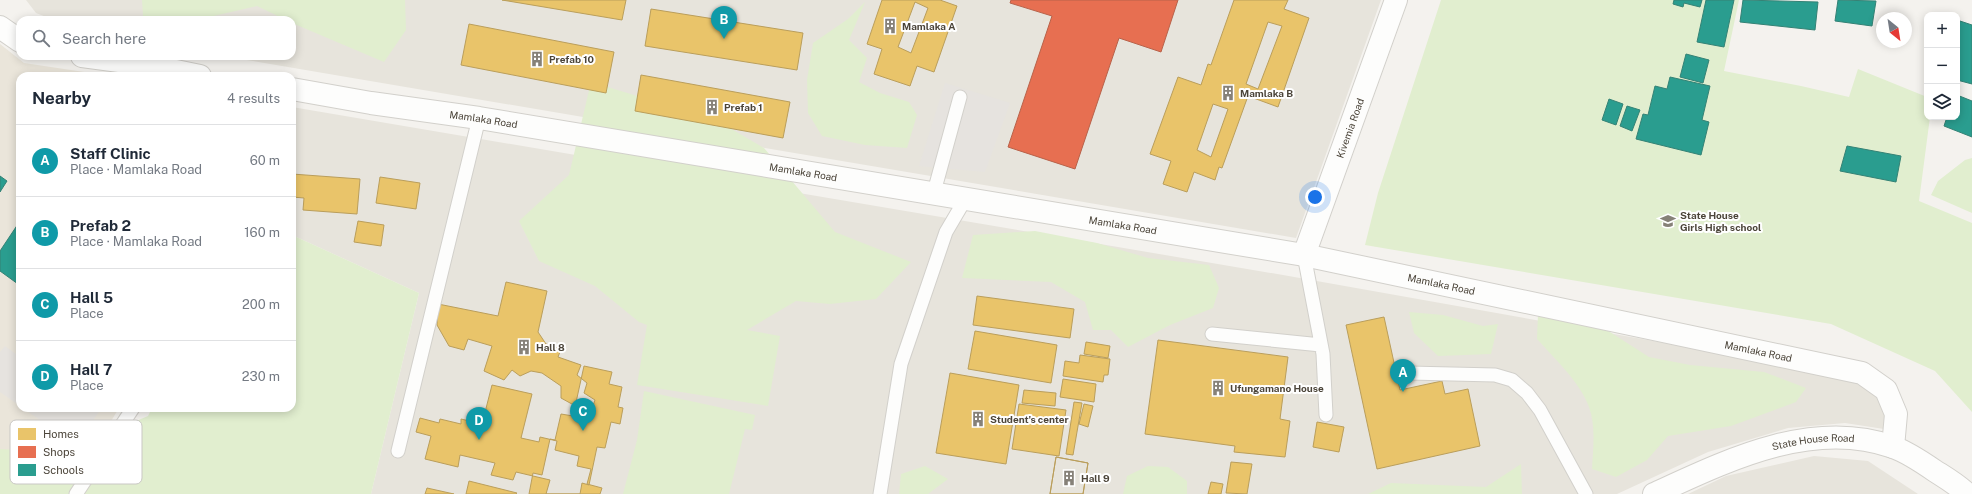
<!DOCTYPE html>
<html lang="en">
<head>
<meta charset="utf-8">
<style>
	body { margin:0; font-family:"Public Sans",sans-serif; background:#f6f6f7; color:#1f2937 }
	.controls { position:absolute; right:12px; top:12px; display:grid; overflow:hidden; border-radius:8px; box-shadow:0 2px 10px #0003 }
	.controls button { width:36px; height:36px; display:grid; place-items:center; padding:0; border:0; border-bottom:1px solid #e0e1e3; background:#fff; color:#1f2937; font:20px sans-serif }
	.compass { position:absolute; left:1876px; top:12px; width:36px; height:36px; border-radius:50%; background:#fff; box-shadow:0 2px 10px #0003; rotate:150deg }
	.you { position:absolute; left:1315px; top:197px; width:14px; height:14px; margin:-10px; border:3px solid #fff; border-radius:50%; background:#1a73e8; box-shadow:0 0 0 6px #1a73e833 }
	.badge { display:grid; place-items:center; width:26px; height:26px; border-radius:50%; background:#868178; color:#fff; font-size:13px; font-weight:700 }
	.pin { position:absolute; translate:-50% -33px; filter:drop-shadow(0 1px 2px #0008) }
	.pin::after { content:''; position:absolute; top:21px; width:14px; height:12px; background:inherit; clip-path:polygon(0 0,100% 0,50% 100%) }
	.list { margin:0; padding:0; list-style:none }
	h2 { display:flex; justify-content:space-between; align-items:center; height:52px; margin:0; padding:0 16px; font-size:17px }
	h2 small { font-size:13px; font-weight:400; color:#747a83 }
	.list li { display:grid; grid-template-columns:26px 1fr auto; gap:12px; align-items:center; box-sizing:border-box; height:72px; padding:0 16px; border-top:1px solid #e0e1e3 }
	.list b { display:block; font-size:15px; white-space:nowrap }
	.list p { margin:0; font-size:13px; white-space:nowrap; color:#747a83 }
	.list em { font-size:13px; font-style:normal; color:#747a83 }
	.icon { flex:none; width:22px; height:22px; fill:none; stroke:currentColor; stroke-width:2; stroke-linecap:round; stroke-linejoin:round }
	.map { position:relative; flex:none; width:1972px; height:494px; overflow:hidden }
	.search { position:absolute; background:#fff; box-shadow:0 2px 10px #0003; left:16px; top:16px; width:280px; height:44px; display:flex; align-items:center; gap:10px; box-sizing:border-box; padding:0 14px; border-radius:12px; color:#747a83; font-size:15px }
	.panel { position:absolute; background:#fff; box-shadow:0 2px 10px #0003; left:16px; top:72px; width:280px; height:340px; border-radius:12px }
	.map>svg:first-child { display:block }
</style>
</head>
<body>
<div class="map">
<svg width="1972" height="494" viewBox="0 0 1972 494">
	<rect width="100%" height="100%" fill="#f4f2ee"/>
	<!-- residential -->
	<path fill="#e7e4dc" d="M26 0H1381L1296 238 223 56H292V20H54L36 13Z
		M292 107 1283 275 1833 373 1857 381 1877 393 1884 411V429L1845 423 1788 428 1708 452 1617 494H371L419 293 292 235Z
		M1814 456 1868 461 1918 494H1688L1726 476Z"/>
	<!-- education -->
	<path fill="#eae5da" d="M0 44 24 63 111 76H20V408H119L67 494H0Z"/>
	<!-- green -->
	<path fill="#e1eecf" d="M142 0H405L406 30 384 62 292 23V20H286L257 6 196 20H178L143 16Z
		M1441 0H1739L1724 71 1801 86 1849 97 1858 69 1927 97V117H1930L1919 201 1972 223V412L1935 371 1831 324 1365 245 1378 193Z
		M865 2 849 40 867 58 859 82 880 93 909 102 917 115 907 148 865 145 822 136 808 113 807 80 813 43 848 19Z
		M591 82 677 108 728 127 764 148 835 232 911 262 876 299 830 304 796 301 747 330 780 336 768 406 637 385 647 325 639 322 595 286 539 261 519 221 569 175Z
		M1972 158V213L1931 195 1938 181 1965 160Z
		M1035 231 1097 243 1148 258 1209 265 1219 288 1213 308 1170 325 1128 347 1111 330H1093L1085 302 1051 282 962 278 973 235Z
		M292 235 419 293 371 494H0V449L63 452 148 416 152 408H292Z
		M1409 312 1443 315 1483 326 1498 324 1491 354 1438 356 1414 333Z
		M1538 314 1599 325 1649 357 1690 365 1764 372 1806 388 1796 402 1731 426 1668 436 1647 460 1616 477 1592 469C1593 449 1596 426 1589 407 1580 382 1554 358 1537 339Z
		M644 391 755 415 752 430 745 429 729 494H623L637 440Z
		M1521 464 1522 494H1368L1391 483 1486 487Z
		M925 466 948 479 928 494H899L901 474Z
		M1148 466 1168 467 1187 481V494H1123L1127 476Z"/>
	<!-- parking -->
	<path fill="#e6e3df" d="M945 83 1010 103 985 172 919 166Z
		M5 346 20 357V406L0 392V352Z
		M23 408H93L99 412 75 445Z"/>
	<!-- homes -->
	<path fill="#e9c46a" stroke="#ba9e5b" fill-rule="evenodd" d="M502 0H626L622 20Z
		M882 0H940L957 6 934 72 917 66 910 86 874 74 882 49 867 44ZM915 2 928 8 911 53 898 47Z
		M1234 0H1288L1284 9 1309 18 1278 107 1248 96 1222 168 1219 167 1215 180 1194 172 1187 192 1163 184 1171 161 1150 154 1178 77 1201 85 1208 64 1211 65ZM1268 22 1282 26 1258 89 1246 84ZM1213 104 1228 109 1211 157 1197 150Z
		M651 9 803 33 797 70 645 46Z
		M469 24 614 52 606 93 461 65Z
		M641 75 790 102 783 138 635 111Z
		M292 174 360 179 357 214 303 210 304 198 292 197Z
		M380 177 420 183 416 209 376 203Z
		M358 221 384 225 381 246 354 242Z
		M506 282 547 291 538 332 546 344 561 349 558 357 581 365 577 375 587 383 584 393 595 400 590 414 561 398V386L542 373 531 371 520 376 512 370 504 380 484 371 492 346 468 339 464 350 449 346 437 325 438 304 498 316Z
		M977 296 1074 309 1070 338 973 325Z
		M1384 317 1400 390 1442 381 1445 394 1468 389 1480 446 1377 469 1346 325Z
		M975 331 1057 345 1051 383 968 369Z
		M1158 340 1288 357 1280 419 1290 421 1285 457 1234 452 1235 446 1145 434Z
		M1086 342 1110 346 1108 358 1084 354Z
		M1080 355 1110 359 1108 375H1104L1103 382 1063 376 1065 361 1079 363Z
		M584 366 612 372 609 384 622 387 618 407 623 408 620 424 611 422 605 448 597 447 589 485 582 483 580 494H529L533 473 542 475 550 439 555 440 561 414 573 416Z
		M950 373 1019 385 1006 464 936 453Z
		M1063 379 1096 384 1094 402 1060 397Z
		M492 385 532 394 521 438 539 442 540 437 557 441 555 450 579 456 577 466 591 469 587 484 602 488 600 494H546L550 480 516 472 513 480 491 475 495 463 460 455 458 467 425 459 431 436 416 432 420 418 439 423 440 419 461 424V419L482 424Z
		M1024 390 1056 393 1055 406 1022 403Z
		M1074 402 1082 403 1073 455 1066 454Z
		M1019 404 1066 410 1059 456 1012 449Z
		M1084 404 1093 406 1088 427 1079 424Z
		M1317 422 1344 427 1339 452 1313 447Z
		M1056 457 1088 463 1083 494H1050Z
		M1056 457 1088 463 1083 494H1050Z
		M1231 462 1252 464 1247 494 1226 493Z
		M469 481 517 493 516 494H466Z
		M1211 482 1223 484 1221 494H1208Z
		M427 488 454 494H425Z"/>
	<!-- shops -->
	<path fill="#e76f51" stroke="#b8624a" d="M1011 0H1178L1161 52 1119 38 1075 169 1008 147 1052 16 1010 3Z"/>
	<!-- schools -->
	<path fill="#2a9d8f" stroke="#348275" d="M1674 0H1702L1700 7 1684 3 1683 7 1673 4Z
		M1706 0H1734L1724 47 1697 42Z
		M1743 0 1818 2 1815 30 1740 22Z
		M1838 0 1876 1 1872 26 1835 21Z
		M1960 21 1972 25V84L1957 80V31Z
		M1686 54 1709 60 1703 83 1680 77Z
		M1670 77 1710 86 1702 120 1709 122 1701 155 1636 139 1643 114 1648 115 1655 86 1667 89Z
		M1957 95 1972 101V137L1944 126 1947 117H1957Z
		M1609 99 1623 104 1616 125 1602 120Z
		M1627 106 1640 110 1632 131 1620 126Z
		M1847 146 1901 156 1896 182 1840 171Z
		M0 176 7 181 0 192Z
		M20 221V281L18 284 0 271V251Z"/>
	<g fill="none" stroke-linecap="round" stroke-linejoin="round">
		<!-- service casing -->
		<g stroke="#d2d0cb" stroke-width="15">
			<path id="service" d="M934 192 960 97
				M1304 255 1323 354 1326 415
				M1212 334 1321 345
				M1409 373 1495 375 1512 380 1527 393 1540 410 1586 494
				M398 451 479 118
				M76 494 133 408
				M880 494 901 364 946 232 966 198"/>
		</g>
		<!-- minor casing -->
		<g stroke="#d2d0cb" stroke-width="24">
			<g id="minor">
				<path d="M0 27 20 41"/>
				<path d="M82 56 142 64 200 76"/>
				<path id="s1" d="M292 89 371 103 479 118 1304 255 1862 373 1886 390 1896 414 1893 447"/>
				<path id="s2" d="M1304 255 1396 0"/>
			</g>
		</g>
		<!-- tertiary casing -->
		<g stroke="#d2d0cb" stroke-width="24">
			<g id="tertiary">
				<path id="s3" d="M1654 494C1726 461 1812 418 1893 447 1907 452 1922 462 1935 471 1946 478 1958 485 1967 494"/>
			</g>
		</g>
		<!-- service -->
		<use href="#service" stroke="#fdfdfc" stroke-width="13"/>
		<!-- minor -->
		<use href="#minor" stroke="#fdfdfc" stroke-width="22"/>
		<!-- tertiary -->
		<use href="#tertiary" stroke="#fdfdfc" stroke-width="22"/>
	</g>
	<!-- icons -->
	<defs>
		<g id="building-bare" transform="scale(1.2)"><path d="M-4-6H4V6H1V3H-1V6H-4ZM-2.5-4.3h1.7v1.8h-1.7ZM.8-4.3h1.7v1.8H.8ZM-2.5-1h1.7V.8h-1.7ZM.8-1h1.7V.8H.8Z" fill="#868178" stroke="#fff" stroke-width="2.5" paint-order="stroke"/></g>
		<g id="school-bare" transform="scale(1.2)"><path d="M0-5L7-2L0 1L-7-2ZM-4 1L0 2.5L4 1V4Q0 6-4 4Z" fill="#868178" stroke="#fff" stroke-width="2.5" paint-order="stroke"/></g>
	</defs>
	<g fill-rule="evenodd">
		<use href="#building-bare" x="890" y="26"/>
		<use href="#building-bare" x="537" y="59"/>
		<use href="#building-bare" x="1228" y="93"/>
		<use href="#building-bare" x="712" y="107"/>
		<use href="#school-bare" x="1668" y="221"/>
		<use href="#building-bare" x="524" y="347"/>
		<use href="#building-bare" x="1218" y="388"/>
		<use href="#building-bare" x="978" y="419"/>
		<use href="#building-bare" x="1069" y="478"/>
	</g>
	<g text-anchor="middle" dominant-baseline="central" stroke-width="4" stroke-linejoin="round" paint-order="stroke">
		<!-- poi labels -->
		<g font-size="10" font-weight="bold" fill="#4b4439" stroke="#fff" text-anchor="start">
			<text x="902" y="26">Mamlaka A</text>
			<text x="549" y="59">Prefab 10</text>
			<text x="1240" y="93">Mamlaka B</text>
			<text x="724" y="107">Prefab 1</text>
			<text x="1680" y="215">State House<tspan x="1680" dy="12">Girls High school</tspan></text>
			<text x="536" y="347">Hall 8</text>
			<text x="1230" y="388">Ufungamano House</text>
			<text x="990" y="419">Student's center</text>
			<text x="1081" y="478">Hall 9</text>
		</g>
		<!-- street labels -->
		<g font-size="10" fill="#4b4439" stroke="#fff">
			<text stroke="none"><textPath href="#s1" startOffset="194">Mamlaka Road</textPath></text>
			<text stroke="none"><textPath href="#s2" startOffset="135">Kivemia Road</textPath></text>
			<text stroke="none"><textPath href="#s1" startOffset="518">Mamlaka Road</textPath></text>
			<text stroke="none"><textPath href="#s1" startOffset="842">Mamlaka Road</textPath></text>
			<text stroke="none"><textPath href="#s1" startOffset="1166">Mamlaka Road</textPath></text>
			<text stroke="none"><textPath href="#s1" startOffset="1490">Mamlaka Road</textPath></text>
			<text stroke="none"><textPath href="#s3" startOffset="169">State House Road</textPath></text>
		</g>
	</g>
	<!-- legend -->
	<rect x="10" y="420" width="132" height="64" rx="6" fill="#fff" stroke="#c9c7c4" stroke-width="1"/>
	<rect x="18" y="428" width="18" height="12" fill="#e9c46a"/>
	<rect x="18" y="446" width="18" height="12" fill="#e76f51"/>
	<rect x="18" y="464" width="18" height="12" fill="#2a9d8f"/>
	<g font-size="11" fill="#4b4439">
		<text x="43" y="438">Homes</text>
		<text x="43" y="456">Shops</text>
		<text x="43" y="474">Schools</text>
	</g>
</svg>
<div class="controls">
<button>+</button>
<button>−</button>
<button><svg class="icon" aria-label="layers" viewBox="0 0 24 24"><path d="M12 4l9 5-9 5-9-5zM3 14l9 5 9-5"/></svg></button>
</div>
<svg class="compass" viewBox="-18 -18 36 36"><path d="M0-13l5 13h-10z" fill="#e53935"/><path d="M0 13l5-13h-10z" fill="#747a83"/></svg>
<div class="you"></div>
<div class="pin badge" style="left:1403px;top:392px;background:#0f9aa8">A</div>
<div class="pin badge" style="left:724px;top:39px;background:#0f9aa8">B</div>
<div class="pin badge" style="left:583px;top:431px;background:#0f9aa8">C</div>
<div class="pin badge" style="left:479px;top:440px;background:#0f9aa8">D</div>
<div class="search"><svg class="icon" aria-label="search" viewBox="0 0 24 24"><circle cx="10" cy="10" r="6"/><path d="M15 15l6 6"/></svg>Search here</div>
<section class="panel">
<h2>Nearby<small>4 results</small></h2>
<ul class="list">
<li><span class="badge" style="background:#0f9aa8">A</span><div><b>Staff Clinic</b><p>Place · Mamlaka Road</p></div><em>60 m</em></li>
<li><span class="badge" style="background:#0f9aa8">B</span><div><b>Prefab 2</b><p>Place · Mamlaka Road</p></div><em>160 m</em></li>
<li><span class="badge" style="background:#0f9aa8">C</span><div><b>Hall 5</b><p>Place</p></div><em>200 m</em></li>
<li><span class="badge" style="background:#0f9aa8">D</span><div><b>Hall 7</b><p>Place</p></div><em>230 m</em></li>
</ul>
</section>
</div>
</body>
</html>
